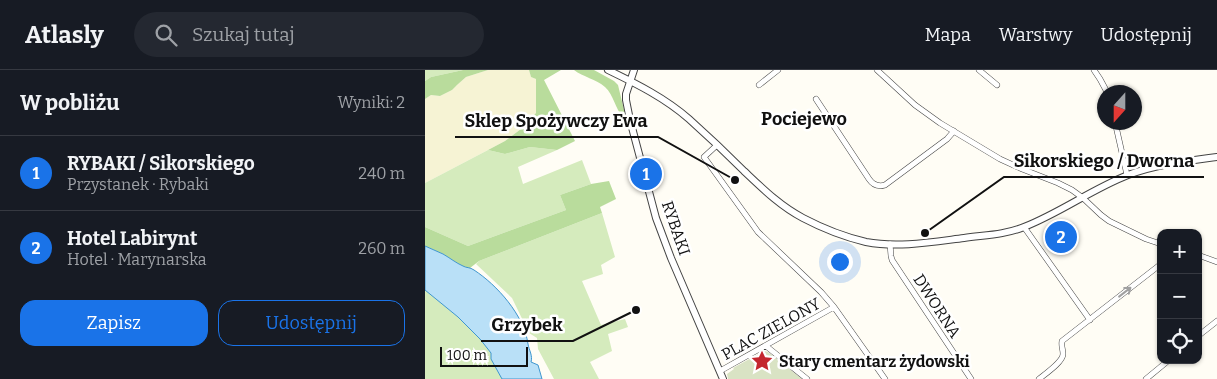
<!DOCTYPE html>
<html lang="pl">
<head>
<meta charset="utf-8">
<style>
	body { margin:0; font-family:Bitter,serif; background:#242831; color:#f1f3f6 }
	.controls { position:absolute; right:15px; bottom:15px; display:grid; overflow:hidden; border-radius:10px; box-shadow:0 1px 4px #0004 }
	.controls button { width:45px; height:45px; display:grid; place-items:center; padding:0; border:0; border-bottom:1px solid #363941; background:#171b24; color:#f1f3f6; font:25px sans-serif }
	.compass { position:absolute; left:672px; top:15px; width:45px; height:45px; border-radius:50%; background:#171b24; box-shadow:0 1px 4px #0004; rotate:201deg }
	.scale { position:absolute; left:15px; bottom:12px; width:88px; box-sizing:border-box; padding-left:5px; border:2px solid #111; border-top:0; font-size:14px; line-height:18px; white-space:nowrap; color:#111; -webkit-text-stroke:4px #fff; paint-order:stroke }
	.you { position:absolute; left:414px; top:191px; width:18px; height:18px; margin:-12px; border:4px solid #fff; border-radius:50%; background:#1a73e8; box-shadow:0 0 0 8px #1a73e833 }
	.badge { display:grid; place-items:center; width:32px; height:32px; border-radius:50%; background:#1a73e8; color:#fff; font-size:16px; font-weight:700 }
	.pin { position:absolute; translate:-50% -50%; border:2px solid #fff; box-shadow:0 1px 5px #0006 }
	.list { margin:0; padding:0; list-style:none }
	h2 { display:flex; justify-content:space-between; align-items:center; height:65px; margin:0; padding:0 20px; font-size:21px }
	h2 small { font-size:16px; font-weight:400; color:#9ea1a6 }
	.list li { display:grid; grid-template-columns:32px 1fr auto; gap:15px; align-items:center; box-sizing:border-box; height:75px; padding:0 20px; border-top:1px solid #363941 }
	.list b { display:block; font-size:19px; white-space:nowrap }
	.list p { margin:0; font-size:16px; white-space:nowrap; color:#9ea1a6 }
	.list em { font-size:16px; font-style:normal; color:#9ea1a6 }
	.actions { display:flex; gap:10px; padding:15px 20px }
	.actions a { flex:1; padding:11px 0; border:1px solid #1a73e8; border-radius:15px; text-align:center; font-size:18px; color:#1a73e8 }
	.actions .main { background:#1a73e8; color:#fff }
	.icon { flex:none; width:28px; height:28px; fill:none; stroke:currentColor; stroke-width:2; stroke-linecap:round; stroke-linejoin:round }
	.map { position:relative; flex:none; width:792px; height:309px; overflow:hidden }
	header { display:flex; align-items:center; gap:30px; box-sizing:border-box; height:70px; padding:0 25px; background:#171b24; border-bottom:1px solid #363941 }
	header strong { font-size:24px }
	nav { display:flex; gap:28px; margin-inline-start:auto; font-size:18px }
	.search { width:350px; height:45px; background:#242831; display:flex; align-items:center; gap:12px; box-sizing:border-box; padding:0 18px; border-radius:28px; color:#9ea1a6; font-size:19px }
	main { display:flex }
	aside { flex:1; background:#171b24 }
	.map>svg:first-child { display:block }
</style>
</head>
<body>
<header>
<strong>Atlasly</strong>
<div class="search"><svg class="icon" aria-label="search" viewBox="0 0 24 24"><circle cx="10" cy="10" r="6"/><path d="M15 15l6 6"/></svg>Szukaj tutaj</div>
<nav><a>Mapa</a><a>Warstwy</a><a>Udostępnij</a></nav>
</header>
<main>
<aside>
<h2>W pobliżu<small>Wyniki: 2</small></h2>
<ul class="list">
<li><span class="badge">1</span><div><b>RYBAKI / Sikorskiego</b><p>Przystanek · Rybaki</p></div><em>240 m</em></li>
<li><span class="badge">2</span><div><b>Hotel Labirynt</b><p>Hotel · Marynarska</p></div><em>260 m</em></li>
</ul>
<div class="actions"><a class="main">Zapisz</a><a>Udostępnij</a></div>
</aside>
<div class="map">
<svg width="792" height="309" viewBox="0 0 792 309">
	<rect width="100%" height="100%" fill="#fffdf5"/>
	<!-- farmland -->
	<path fill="#f6f3d4" d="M63 0H104L106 7 111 9V43L96 59 80 71 0 113V29L6 25 15 26 27 20 32 15 41 7Z"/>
	<!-- green -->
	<path fill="#d5ebbd" d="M0 0H38L6 7 0 11Z
		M105 77 132 80 93 97 98 114 157 90 166 114 135 125 141 140 43 176 0 157V113L63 80 80 84Z
		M177 143 190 187 176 195 178 204 157 211 176 255 200 249 203 257 183 264 187 281 165 292 174 309H129L113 279 112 268 104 263 87 228 51 194 54 191Z
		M0 194 105 309H0Z"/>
	<!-- forest -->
	<path fill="#b9dc9c" d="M38 0H63L41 7 32 15 27 20 15 26 6 25 0 29V11L6 7Z
		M104 0H136L119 10 150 71 132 80 105 77 80 84 63 80 80 71 96 59 111 43V9L106 7Z
		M149 0H169L189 11 193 15 200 44 198 47C190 39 189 25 180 17 171 9 158 7 149 0Z
		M184 111 191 129 175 137 177 143 54 191 45 198H40L18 184 0 176V157L43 176 141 140 135 125 166 114Z"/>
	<!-- cemetery -->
	<path fill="#d9e3c4" d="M339 281 343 282 377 309H303L302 304 309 299 308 298Z"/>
	<!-- water -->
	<path fill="#b9e0f7" stroke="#3f96cf" d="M0 176C6 179 12 181 18 184 25 188 31 193 38 196 41 198 45 197 49 200 72 215 99 245 103 274 104 280 108 286 106 292L113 295 117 309H77L66 289V283L55 269 33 247 0 220Z"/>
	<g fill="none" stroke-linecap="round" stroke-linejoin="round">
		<!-- minor casing -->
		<g stroke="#444" stroke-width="6">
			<path id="minor" d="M452 0 490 35 515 53 575 89 597 99 633 113 647 120 658 128 676 145 684 151 721 169 736 174
				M554 0 572 15
				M669 0 675 9 682 22
				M334 15 353 0
				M391 29 444 109C448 115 453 117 460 115L522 69 529 61
				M690 52 702 105
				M292 75 279 87 333 162 396 222 409 237 460 309
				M599 157 665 250
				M465 174 466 186 467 190 546 309
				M773 185 792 192
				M773 266 792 251
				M341 276 382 309
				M295 301 409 237
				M614 309C620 304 638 292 638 284 638 279 636 276 637 271L736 194
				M721 309 744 290"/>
		</g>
		<!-- tertiary casing -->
		<g stroke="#444" stroke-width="8">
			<path id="tertiary" d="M183 0C212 14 240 28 264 49 283 66 301 83 319 101 337 118 355 136 378 148 397 158 420 167 441 172 473 178 507 172 539 168 560 165 579 165 599 157 635 143 667 119 703 105 732 94 762 91 792 87
				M209 0 201 24V30L205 50 231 148 246 188 298 309"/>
		</g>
		<!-- minor -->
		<use href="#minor" stroke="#fff" stroke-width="5"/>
		<!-- tertiary -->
		<use href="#tertiary" stroke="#fff" stroke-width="6"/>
	</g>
	<!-- one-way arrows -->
	<defs><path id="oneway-shaft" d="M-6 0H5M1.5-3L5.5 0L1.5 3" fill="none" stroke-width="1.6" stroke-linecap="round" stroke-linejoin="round" transform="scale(1.25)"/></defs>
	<use stroke="#a0a0a0" href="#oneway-shaft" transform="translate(700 222) rotate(-38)"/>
	<!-- icons -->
	<defs>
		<g id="sight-bare" transform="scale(1.725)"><path d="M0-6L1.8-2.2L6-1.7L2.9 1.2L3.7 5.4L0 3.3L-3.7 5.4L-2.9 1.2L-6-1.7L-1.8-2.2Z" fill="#c4262e" stroke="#fff" stroke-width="2.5" paint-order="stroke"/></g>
	</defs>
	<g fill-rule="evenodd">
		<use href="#sight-bare" x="337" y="291"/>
	</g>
	<g text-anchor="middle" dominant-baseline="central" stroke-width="5" stroke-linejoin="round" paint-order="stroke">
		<!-- street labels -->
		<g font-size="16" fill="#111" stroke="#fff">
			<text transform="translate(251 158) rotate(71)">RYBAKI</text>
			<text transform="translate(512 236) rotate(57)">DWORNA</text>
			<text transform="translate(346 259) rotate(-29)">PLAC ZIELONY</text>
		</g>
		<!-- poi labels -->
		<g font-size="16" font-weight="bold" fill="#111" stroke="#fff" text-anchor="start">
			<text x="354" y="291">Stary cmentarz żydowski</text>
		</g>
		<!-- neighbourhood labels -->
		<g font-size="18" font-weight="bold" fill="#111" stroke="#fff">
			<text x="379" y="49">Pociejewo</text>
		</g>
	</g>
	<!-- callouts -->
	<path fill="none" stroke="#111" stroke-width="2" d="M310 110L233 67H30M500 163L579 107H779M211 240L148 271H56"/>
	<g fill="#111" stroke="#fff" stroke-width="2">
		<circle cx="310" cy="110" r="5"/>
		<circle cx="500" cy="163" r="5"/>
		<circle cx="211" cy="240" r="5"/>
	</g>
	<g font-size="18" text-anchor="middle" font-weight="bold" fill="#111" stroke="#fff" stroke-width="5" stroke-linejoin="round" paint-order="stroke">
		<text x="131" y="57">Sklep Spożywczy Ewa</text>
		<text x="679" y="97">Sikorskiego / Dworna</text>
		<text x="102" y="261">Grzybek</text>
	</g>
</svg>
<div class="controls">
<button>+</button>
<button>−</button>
<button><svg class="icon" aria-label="locate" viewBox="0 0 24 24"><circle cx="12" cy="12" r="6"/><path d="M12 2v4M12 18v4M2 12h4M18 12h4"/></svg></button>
</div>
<svg class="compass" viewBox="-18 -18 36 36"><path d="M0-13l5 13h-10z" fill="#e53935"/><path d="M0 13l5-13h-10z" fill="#9ea1a6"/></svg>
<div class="scale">100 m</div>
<div class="you"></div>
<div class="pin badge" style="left:221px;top:104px">1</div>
<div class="pin badge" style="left:636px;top:167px">2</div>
</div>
</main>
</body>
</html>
